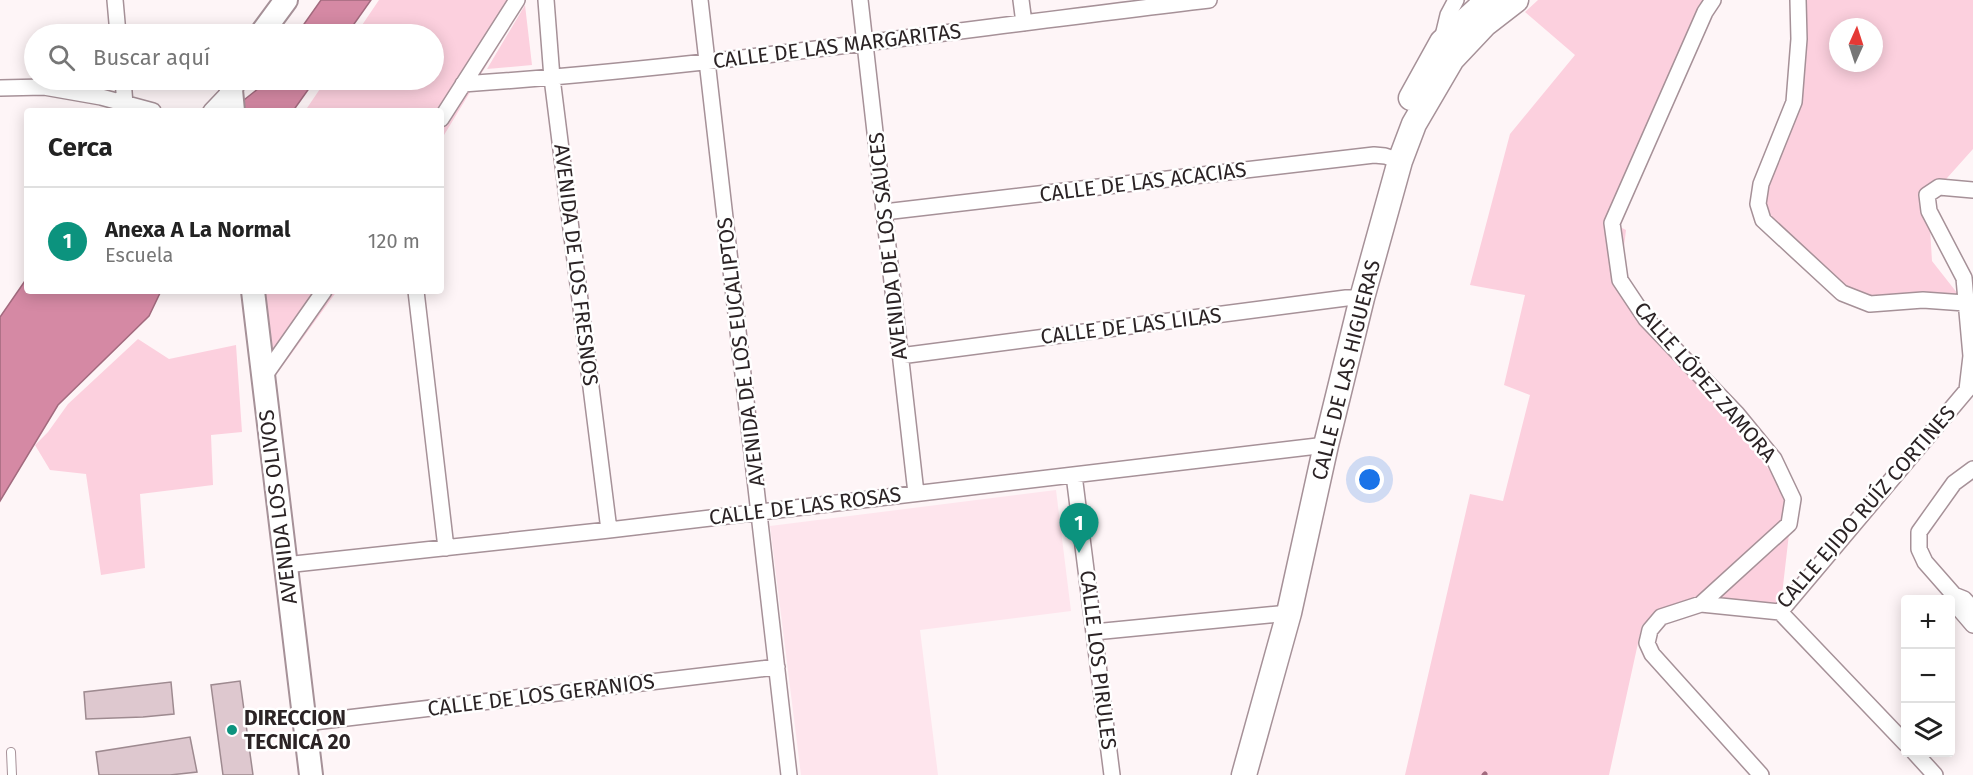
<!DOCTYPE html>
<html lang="es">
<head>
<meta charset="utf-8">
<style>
	body { margin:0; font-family:"Fira Sans",sans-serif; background:#f2f2f2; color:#222 }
	.controls { position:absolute; right:18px; bottom:18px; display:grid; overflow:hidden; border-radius:6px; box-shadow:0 3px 15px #0003 }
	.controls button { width:54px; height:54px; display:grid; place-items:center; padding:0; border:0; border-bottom:2px solid #e0e0e0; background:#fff; color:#222; font:30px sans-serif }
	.compass { position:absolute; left:1829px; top:18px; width:54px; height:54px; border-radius:50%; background:#fff; box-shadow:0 3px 15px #0003; rotate:3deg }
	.you { position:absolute; left:1370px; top:480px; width:21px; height:21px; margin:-15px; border:4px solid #fff; border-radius:50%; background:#1a73e8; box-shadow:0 0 0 9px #1a73e833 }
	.badge { display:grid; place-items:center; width:39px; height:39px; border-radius:50%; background:#0c937e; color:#fff; font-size:20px; font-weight:700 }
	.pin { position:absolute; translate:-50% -50px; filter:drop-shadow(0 2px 3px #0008) }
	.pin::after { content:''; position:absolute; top:32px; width:21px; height:18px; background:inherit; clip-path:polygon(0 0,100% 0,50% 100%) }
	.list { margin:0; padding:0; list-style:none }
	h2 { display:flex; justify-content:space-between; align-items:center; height:78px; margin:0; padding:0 24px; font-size:26px }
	h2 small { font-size:20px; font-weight:400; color:#767676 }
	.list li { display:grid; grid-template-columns:39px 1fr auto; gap:18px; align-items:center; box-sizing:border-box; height:108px; padding:0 24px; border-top:2px solid #e0e0e0 }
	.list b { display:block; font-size:22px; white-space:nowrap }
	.list p { margin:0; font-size:20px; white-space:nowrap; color:#767676 }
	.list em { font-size:20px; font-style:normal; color:#767676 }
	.icon { flex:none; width:33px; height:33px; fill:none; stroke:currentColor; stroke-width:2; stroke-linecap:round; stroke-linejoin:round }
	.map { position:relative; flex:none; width:1973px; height:775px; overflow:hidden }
	.search { position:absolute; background:#fff; box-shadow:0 3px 15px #0003; left:24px; top:24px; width:420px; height:66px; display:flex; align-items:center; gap:15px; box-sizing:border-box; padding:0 21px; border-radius:33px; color:#767676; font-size:22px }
	.panel { position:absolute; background:#fff; box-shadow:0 3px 15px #0003; left:24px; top:108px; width:420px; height:186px; border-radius:6px }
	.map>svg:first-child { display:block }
</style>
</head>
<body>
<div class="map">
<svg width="1973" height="775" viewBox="0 0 1973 775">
	<rect width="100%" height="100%" fill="#fef5f7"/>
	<!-- built -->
	<path fill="#fee5ed" d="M1056 490 1071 611 920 630 938 775H801L770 526Z"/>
	<!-- green -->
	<path fill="#fcd0de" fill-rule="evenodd" d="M379 0H526L441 140V111H305L326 80H434V34H356Z
		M1538 0H1713L1612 223 1626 230 1620 280 1646 319 1793 499 1780 612 1701 604 1642 625 1609 775H1405L1470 494 1503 501 1530 395 1504 385 1525 295 1470 285 1510 134 1575 55 1525 12Z
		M1796 0H1973V149L1939 187 1929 211 1932 261 1965 303 1870 304 1842 293 1763 220 1761 184 1794 102ZM1838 27H1874V63H1838Z
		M525 5 532 65 487 69Z
		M263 291H337L276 375Z
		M138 339 169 359 236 345 242 432 211 435 213 485 140 494 145 568 101 575 86 474 50 470 35 445 48 432 68 404Z"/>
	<!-- water -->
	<path fill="#d589a4" stroke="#a26a7e" stroke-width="1.5" d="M321 0H371L347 34H297Z
		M265 80H315L293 111H230L259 88Z
		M27 278V291H161L149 316 58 405 0 501V317Z"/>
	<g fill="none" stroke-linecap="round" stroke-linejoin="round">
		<!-- stream -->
		<path stroke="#a26a7e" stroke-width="5" d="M1484 775 1485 774"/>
	</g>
	<!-- building -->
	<path fill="#dec8cf" stroke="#9e8a90" stroke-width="1.5" d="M240 681 253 775H223L211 685Z
		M171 682 174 714 143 717 86 719 84 692Z
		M190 737 197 772 170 775H99L96 752Z"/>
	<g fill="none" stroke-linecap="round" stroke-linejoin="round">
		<!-- lane casing -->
		<g stroke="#a69198" stroke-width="10">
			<path id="lane" d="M11 752 12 775"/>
		</g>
		<!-- street casing -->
		<g stroke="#a69198" stroke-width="18">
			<path id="street" d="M115 0 118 34
				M546 0 552 78 609 530
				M700 0 789 775
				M860 0 916 493
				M1021 0 1024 23
				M1798 0 1799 39 1794 102 1761 184 1758 204 1763 220 1842 293 1870 304 1923 300 1965 303
				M1442 40 1448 15 1456 0
				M123 80 125 104
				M463 84C713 67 961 29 1209 0
				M0 88 44 87 101 97 153 111
				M211 111 231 90
				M441 119 517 0
				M884 212 1374 155 1385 156 1400 161
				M416 291 446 548
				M900 356 1346 298H1362
				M263 378 324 291
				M1973 469 1954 483 1919 532V549L1925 562 1954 595 1964 599 1973 609
				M1074 475 1112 775
				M285 565 609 530 1326 445
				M1955 601V604L1973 625
				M1701 604 1789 524 1793 499 1774 459 1737 414 1646 319 1620 280 1612 223 1705 12 1713 0
				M1780 612 1967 390 1971 356 1964 278 1929 211 1927 195 1939 187 1973 190
				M1780 612 1906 744
				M1094 632 1289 613
				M305 723 777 667
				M1914 752 1935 775
				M1761 775 1652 654 1647 643 1650 630 1661 617 1701 604 1780 612"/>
		</g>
		<!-- secondary casing -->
		<g stroke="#a69198" stroke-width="26">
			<path id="secondary" d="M261 34 286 0
				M233 111 231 90 234 80
				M253 291 311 775"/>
		</g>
		<!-- primary casing -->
		<g stroke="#a69198" stroke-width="27">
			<path id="primary" d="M1411 98 1442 42 1488 0
				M1244 775 1289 613 1326 445 1362 298 1400 161 1414 124 1452 59 1485 24 1516 0"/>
		</g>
		<!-- lane -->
		<use href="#lane" stroke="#fff" stroke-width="8"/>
		<!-- street -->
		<use href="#street" stroke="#fff" stroke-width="15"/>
		<!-- secondary -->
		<use href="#secondary" stroke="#fff" stroke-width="22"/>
		<!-- primary -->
		<use href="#primary" stroke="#fff" stroke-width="24"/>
	</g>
	<!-- markers -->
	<circle fill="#0c937e" stroke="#fff" stroke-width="2" cx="232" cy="730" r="6"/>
	<g text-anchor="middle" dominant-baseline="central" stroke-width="5" stroke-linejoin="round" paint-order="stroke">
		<!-- street labels -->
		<g font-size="21" fill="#2b2325" stroke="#fff">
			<text transform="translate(837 46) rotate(-7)">CALLE DE LAS MARGARITAS</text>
			<text transform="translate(1143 182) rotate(-7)">CALLE DE LAS ACACIAS</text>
			<text transform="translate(888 246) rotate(-96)">AVENIDA DE LOS SAUCES</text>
			<text transform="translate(576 265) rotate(83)">AVENIDA DE LOS FRESNOS</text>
			<text transform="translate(1131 326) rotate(-7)">CALLE DE LAS LILAS</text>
			<text transform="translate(741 352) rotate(-97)">AVENIDA DE LOS EUCALIPTOS</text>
			<text transform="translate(1346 370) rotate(-76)">CALLE DE LAS HIGUERAS</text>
			<text transform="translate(1705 382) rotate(49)">CALLE LÓPEZ ZAMORA</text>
			<text transform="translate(805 506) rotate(-7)">CALLE DE LAS ROSAS</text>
			<text transform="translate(278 507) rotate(-97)">AVENIDA LOS OLIVOS</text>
			<text transform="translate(1866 507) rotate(-49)">CALLE EJIDO RUÍZ CORTINES</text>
			<text transform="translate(1098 660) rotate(83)">CALLE LOS PIRULES</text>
			<text transform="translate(541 695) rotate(-7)">CALLE DE LOS GERANIOS</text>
		</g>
		<!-- poi labels -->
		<g font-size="21" font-weight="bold" fill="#2b2325" stroke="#fff" text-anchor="start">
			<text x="244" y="718">DIRECCION<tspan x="244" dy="24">TECNICA 20</tspan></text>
		</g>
	</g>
</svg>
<div class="controls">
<button>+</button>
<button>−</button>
<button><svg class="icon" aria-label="layers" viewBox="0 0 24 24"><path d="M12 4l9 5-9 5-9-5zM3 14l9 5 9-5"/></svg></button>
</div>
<svg class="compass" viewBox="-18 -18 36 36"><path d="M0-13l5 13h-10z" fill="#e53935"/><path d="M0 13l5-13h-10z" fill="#767676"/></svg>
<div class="you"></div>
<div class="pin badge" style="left:1079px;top:553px">1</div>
<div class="search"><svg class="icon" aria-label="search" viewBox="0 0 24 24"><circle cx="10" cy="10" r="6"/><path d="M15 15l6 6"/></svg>Buscar aquí</div>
<section class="panel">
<h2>Cerca<small></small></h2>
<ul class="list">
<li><span class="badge">1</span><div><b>Anexa A La Normal</b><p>Escuela</p></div><em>120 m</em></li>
</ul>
</section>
</div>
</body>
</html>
